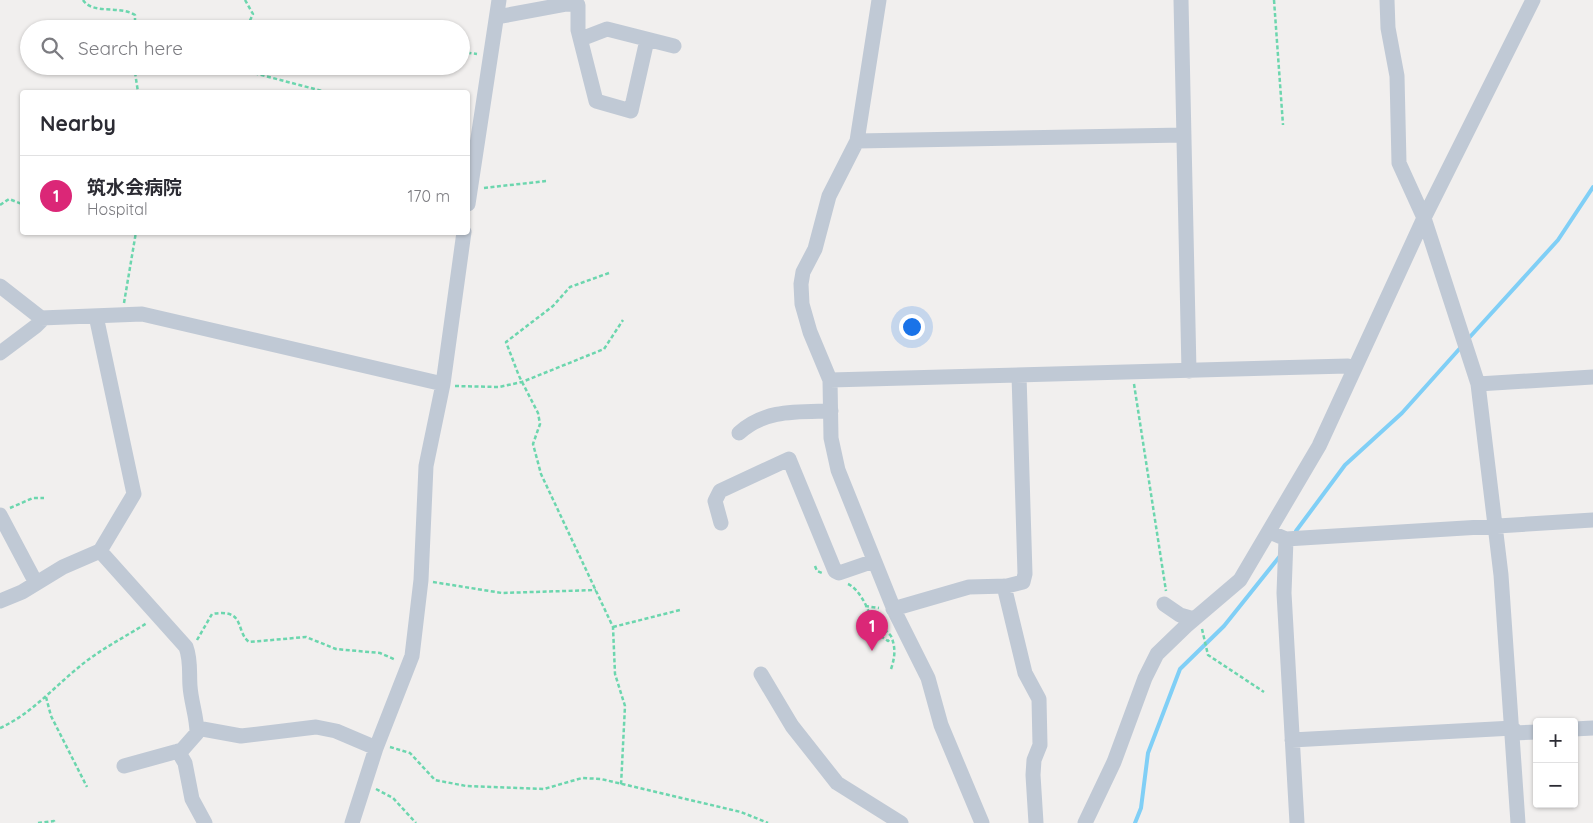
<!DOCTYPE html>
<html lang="en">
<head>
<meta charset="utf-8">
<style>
	body { margin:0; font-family:Quicksand,"Noto Sans JP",sans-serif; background:#f2f2f3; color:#2b2b33 }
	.controls { position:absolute; right:15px; bottom:15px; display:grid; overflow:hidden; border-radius:5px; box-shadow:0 1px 4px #0004 }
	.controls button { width:45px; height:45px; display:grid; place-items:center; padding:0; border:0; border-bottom:1px solid #e1e1e2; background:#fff; color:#2b2b33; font:25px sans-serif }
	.you { position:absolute; left:911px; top:326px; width:18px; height:18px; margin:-12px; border:4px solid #fff; border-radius:50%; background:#1a73e8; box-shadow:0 0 0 8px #1a73e833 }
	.badge { display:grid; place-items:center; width:32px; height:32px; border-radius:50%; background:#db2777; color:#fff; font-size:16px; font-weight:700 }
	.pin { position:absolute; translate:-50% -41px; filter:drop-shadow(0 1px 2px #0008) }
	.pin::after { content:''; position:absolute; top:26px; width:18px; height:15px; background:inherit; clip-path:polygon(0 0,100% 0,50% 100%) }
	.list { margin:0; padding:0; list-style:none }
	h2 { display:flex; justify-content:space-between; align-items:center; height:65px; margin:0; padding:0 20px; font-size:21px }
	h2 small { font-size:16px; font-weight:400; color:#7c7c81 }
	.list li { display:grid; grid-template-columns:32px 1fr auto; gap:15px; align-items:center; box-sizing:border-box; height:80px; padding:0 20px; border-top:1px solid #e1e1e2 }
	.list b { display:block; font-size:19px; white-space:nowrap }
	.list p { margin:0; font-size:16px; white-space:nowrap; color:#7c7c81 }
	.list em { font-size:16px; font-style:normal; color:#7c7c81 }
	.icon { flex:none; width:28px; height:28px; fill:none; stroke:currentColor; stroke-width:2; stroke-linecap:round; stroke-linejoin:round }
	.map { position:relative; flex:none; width:1593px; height:823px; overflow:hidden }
	.search { position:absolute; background:#fff; box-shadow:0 1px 4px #0004; left:20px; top:20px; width:450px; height:55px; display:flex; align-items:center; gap:12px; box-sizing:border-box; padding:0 18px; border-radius:28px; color:#7c7c81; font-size:19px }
	.panel { position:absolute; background:#fff; box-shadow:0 1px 4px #0004; left:20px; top:90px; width:450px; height:145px; border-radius:5px }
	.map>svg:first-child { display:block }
</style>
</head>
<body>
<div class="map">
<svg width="1593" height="823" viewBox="0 0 1593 823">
	<rect width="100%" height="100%" fill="#f1efee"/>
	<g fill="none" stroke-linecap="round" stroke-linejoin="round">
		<!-- stream -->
		<path stroke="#80cff6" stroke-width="4" d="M1468 339 1558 240 1593 187
			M1296 534V531L1345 465 1402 413 1462 346
			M1135 823 1141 808 1148 753 1180 669 1224 626 1280 556"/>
		<!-- path -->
		<path stroke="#6cd6ae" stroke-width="2.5" stroke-dasharray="4 2.5" stroke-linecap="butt" d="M83 0C93 15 120 5 135 15V29
			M245 0 253 14 246 29
			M1274 0 1283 125
			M461 52 477 54
			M134 66 138 92
			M244 66 250 72 326 92
			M484 188 546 181
			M0 205 9 199 22 204
			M609 273 570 287 553 306 506 342 519 376 538 413 540 424 533 444 541 474 613 627 615 674 625 706 621 785
			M124 303 136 232
			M1134 384 1166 591
			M455 386 499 387 522 382 604 349 623 320
			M10 508 33 498H44
			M815 566 817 571 822 573
			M433 582 502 593 596 590
			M848 584C860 589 872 614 872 627
			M865 606 879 608
			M613 627 680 610
			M1202 629 1208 655 1264 692
			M197 640 212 614C246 608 235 631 249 642L306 637 336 649 380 653 396 660
			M891 669C895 657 896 648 891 636 884 628 878 622 868 629L870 635 882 637 888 641 891 638
			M46 697 51 716 87 787
			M0 728C31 714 53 688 79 667 99 650 125 637 147 623
			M390 747 410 753 435 780 466 786 544 789 582 778 601 779 741 812 768 823
			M376 789 393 798 416 823
			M38 823 54 821 55 823"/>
		<!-- minor -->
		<path stroke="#c0c9d5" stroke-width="15" d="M879 0 857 141 829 196 815 249 803 272 801 284 802 304 810 332 830 380 831 438 838 470 895 612 928 678 941 725 982 823
			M1181 0 1189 371
			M1387 0 1388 28 1397 76 1399 163 1424 218 1478 384 1501 575 1518 823
			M567 4 578 5V30L596 101 631 111 647 40
			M497 17 567 4V0
			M581 39 607 29 674 46
			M857 141 1184 135
			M468 204 499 0
			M0 286 41 318 142 314 443 384
			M0 353 36 326 44 318
			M830 380 1348 366
			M1478 384 1593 377
			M739 433C765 409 798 412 831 411
			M0 515 36 583
			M721 523 715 501 720 491 789 459 835 571 839 573 874 561
			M1270 532 1286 539 1593 520
			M1286 539 1284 593 1297 823
			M100 551 186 647C191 660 189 673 190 686 191 702 197 717 197 733L182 750 124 766
			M1004 586 1025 673 1039 699 1040 745 1034 760 1033 775 1036 823
			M0 601 22 592 63 567 100 551 134 494 96 316
			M1164 604 1180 615 1194 619
			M893 609 969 587 1007 586 1023 582 1025 574 1019 375
			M761 674 792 726 837 783 901 823
			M197 728 241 736 316 727 336 731 376 748
			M1574 729 1593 728
			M1513 733 1537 732
			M1292 740 1513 728
			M178 751 185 763 192 799 205 823
			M352 823 376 748 412 656 421 580 426 466 443 384 464 232
			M1085 823 1114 762 1145 678 1157 654 1186 626 1240 580 1319 446 1424 218 1533 0"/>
	</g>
</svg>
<div class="controls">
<button>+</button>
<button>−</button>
</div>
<div class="you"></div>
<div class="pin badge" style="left:872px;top:651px">1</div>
<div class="search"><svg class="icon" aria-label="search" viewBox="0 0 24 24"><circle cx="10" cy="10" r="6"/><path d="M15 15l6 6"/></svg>Search here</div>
<section class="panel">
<h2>Nearby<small></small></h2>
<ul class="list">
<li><span class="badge">1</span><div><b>筑水会病院</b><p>Hospital</p></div><em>170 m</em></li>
</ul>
</section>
</div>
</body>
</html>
